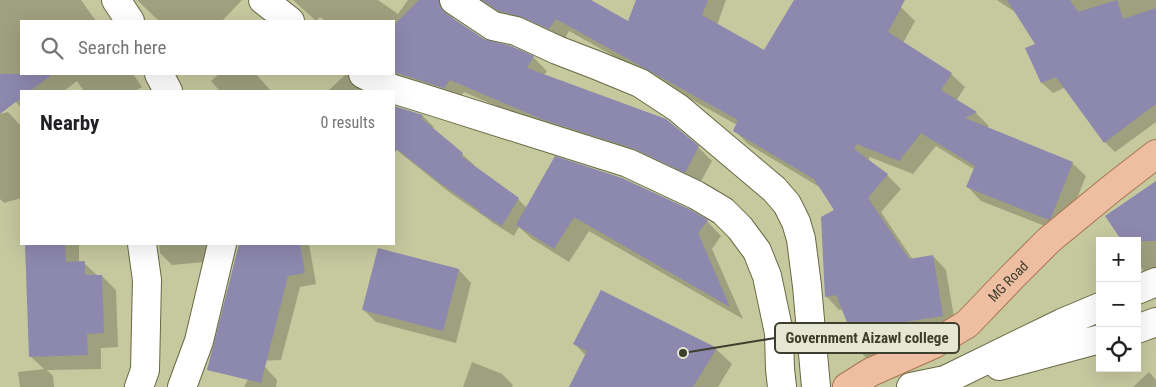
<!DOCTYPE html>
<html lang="en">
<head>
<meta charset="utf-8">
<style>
	body { margin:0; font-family:"Roboto Condensed",sans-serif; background:#f6f6f6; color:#202124 }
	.controls { position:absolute; right:15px; bottom:15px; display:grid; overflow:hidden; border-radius:0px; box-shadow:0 5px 20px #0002 }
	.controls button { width:45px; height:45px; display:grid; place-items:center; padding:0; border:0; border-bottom:1px solid #e0e0e0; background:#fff; color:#202124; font:25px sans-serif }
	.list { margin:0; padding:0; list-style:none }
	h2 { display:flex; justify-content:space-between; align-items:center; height:65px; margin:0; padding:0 20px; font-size:21px }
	h2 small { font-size:16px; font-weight:400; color:#757577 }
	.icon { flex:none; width:28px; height:28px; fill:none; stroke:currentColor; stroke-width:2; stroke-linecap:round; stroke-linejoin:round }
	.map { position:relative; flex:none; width:1156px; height:387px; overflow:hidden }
	.search { position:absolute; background:#fff; box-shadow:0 5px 20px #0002; left:20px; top:20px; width:375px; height:55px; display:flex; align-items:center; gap:12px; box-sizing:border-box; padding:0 18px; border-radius:0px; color:#757577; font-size:19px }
	.panel { position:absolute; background:#fff; box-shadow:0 5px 20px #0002; left:20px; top:90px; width:375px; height:155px; border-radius:0px }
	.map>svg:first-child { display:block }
</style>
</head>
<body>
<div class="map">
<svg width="1156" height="387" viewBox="0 0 1156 387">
	<rect width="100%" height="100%" fill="#c6c89e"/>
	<!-- shadow -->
	<path fill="#0003" d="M0 0H81L96 21H21V74H133L142 87 135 91H84L77 81 64 91H21V108L0 82Z
		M137 0H242L222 21H159Z
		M293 0H378L398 14 408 0H460L452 14 453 19 484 40 533 57 547 71 544 75 698 147 712 161 699 185 555 132 464 92 457 101 386 74H394V21H326L320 17 316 21Z
		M477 0H589L629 22 637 0H726L717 25 765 52 795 0H889L901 7 915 21 903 43 951 74 965 87 956 101 976 113 989 126 986 128 1072 163 1086 176 1063 233 981 201 968 187 975 170 936 146 913 174 870 157 868 161 887 175 901 189 881 212 913 260 933 256 946 270 956 329 903 338 909 351 874 365 860 352 843 309 839 310 826 296 836 211 821 188 748 144 735 131 737 125 569 31 563 42 514 25Z
		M997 0H1156V122L1115 152 1105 142 1066 87 1053 93 1042 83 1027 49 1037 44 1018 14Z
		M219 74H256L271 91H220L211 81Z
		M346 74H351L359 82V88L360 91H328Z
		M394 107 423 116 434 127 432 129 462 154 474 165 473 166 518 199 527 208 707 221 721 236 712 249 743 319 589 231 569 262 532 239 519 227 514 236 493 223 488 219 449 192 394 148Z
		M8 112 21 126V198L4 203 0 199V114Z
		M1156 183V283L1143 270 1137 261V241Z
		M36 244H79V263H84L98 276H102L116 290 118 347 101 348V369L47 370 53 376 54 387H20L18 372 44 369 30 356Z
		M159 244H225L216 261 172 265 160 253Z
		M239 244H309L316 284 300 287 281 360 225 362Z
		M379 250 459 270 471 283 456 343 376 322 364 310Z
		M575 344 716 349 732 364 718 387H571L586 356Z
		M472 362 502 374 513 385 512 387H463Z
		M256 364 265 367 277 380 276 387H244Z
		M1149 372 1156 380V387H1133Z"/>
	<!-- building -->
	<path fill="#8d88ae" d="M419 0H439L440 7 445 13 484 39 511 46 534 56 527 68 666 119 699 146 685 173 635 149 541 119 450 80 444 88 394 72V25Z
		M482 0H591L628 21 636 0H708L702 15 764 50 794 0H905L888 32 952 73 941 90 977 112 965 118 1073 162 1051 218 1049 220 966 187 975 166 921 133 899 161 857 144 854 149 888 174 868 198 909 259 933 255 943 316 891 324 896 337 859 352 836 295 825 297 821 217 834 210 814 179 733 131 738 120 556 19 549 29 522 17 499 11Z
		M1007 0H1070L1078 12 1117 0 1123 19 1156 8V104L1104 143 1056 77 1041 83 1025 48 1035 44Z
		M0 74H53L30 91H21V98L0 114Z
		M394 106 423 115 421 118 463 153 461 156 519 198 502 226 479 212 480 211 436 180 397 149 394 154Z
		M555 156 622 178 689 209 708 220 698 233 730 307 574 217 554 249 516 225Z
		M1156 181V241H1122L1105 216Z
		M25 244H65L66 262 85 261V275H102L104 333 87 334 88 355 29 357Z
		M239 244H300L305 273 288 276 261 383 207 370Z
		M378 248 459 269 443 331 362 310Z
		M601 290 717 348 693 387H569L587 351 573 344Z"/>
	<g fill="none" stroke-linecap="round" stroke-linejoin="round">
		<!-- minor casing -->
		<g stroke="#676943" stroke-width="30">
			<path id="minor" d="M116 0 130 21
				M263 0 290 21
				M454 0 493 26 516 31 557 50 596 65 640 83 678 108 774 189 787 204 796 222 801 239 807 286 816 387
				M159 74 168 91
				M363 74 393 89 419 97 628 163 696 195 723 211 740 228 757 251 767 276 779 333 780 369 782 387
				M1137 290 1156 282
				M1137 329 1156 322
				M999 366 1100 339
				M139 387 145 370 147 280 142 244
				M182 387 199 341 222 244
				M911 387 945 380 1062 323 1100 307"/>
		</g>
		<!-- major casing -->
		<g stroke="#a87551" stroke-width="30">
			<g id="major">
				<path id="s1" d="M847 387 871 372 934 344 967 324 1012 277 1049 240 1111 189 1156 154"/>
			</g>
		</g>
		<!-- minor -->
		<use href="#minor" stroke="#fff" stroke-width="28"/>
		<!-- major -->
		<use href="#major" stroke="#eebea2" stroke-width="28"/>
	</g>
	<g text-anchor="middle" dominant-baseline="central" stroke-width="4.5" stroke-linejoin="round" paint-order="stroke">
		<!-- street labels -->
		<g font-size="14" fill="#3d3e2d" stroke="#e5e7d2">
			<text stroke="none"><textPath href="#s1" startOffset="195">MG Road</textPath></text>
		</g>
	</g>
	<!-- callouts -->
	<path fill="none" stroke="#3d3e2d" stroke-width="2" d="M683 353L775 338"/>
	<circle fill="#3d3e2d" stroke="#e5e7d2" stroke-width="2" cx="683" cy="353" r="5"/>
	<rect fill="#e5e7d2" stroke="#3d3e2d" stroke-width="2" x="775" y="323" width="184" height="30" rx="5"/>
	<g font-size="15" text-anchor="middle" font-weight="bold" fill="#3d3e2d">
		<text x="867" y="343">Government Aizawl college</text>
	</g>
</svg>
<div class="controls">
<button>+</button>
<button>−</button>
<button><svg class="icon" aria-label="locate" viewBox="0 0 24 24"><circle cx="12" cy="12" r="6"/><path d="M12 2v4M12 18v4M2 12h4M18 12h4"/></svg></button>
</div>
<div class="search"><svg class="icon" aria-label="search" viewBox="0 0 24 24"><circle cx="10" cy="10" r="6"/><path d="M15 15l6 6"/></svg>Search here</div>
<section class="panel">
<h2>Nearby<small>0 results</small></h2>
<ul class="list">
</ul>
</section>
</div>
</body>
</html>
